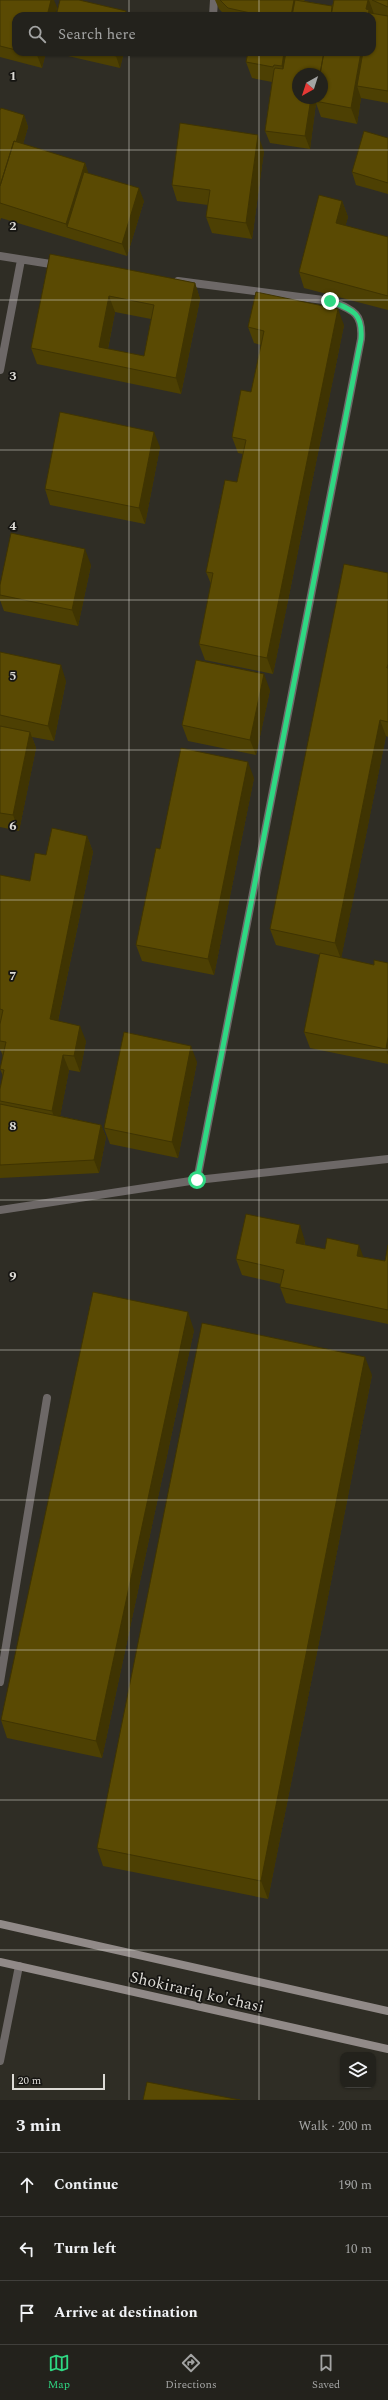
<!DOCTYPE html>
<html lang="en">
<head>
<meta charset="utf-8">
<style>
	body { margin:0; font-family:Spectral,serif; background:#2f2f29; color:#f1f3f6 }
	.controls { position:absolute; right:12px; bottom:12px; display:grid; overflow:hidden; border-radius:8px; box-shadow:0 1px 3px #0004 }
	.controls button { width:36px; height:36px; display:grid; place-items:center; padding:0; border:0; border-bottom:1px solid #403f3b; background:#23221c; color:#f1f3f6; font:20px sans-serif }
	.compass { position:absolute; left:292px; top:68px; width:36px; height:36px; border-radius:50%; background:#23221c; box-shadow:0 1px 3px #0004; rotate:219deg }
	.scale { position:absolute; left:12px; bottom:10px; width:93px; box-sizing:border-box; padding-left:4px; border:2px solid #dddbd6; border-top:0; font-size:11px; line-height:14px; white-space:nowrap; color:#dddbd6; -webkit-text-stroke:3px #161512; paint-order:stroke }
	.stop { position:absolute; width:12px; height:12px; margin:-9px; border:3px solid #2fd883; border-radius:50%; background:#fff }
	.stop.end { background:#2fd883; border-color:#fff; box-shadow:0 1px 4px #0008 }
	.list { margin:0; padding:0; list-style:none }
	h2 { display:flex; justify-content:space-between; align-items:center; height:52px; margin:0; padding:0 16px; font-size:17px }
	h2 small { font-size:13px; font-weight:400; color:#a3a4a3 }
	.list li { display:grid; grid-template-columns:26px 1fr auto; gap:12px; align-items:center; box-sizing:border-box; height:64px; padding:0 16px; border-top:1px solid #403f3b }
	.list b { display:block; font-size:15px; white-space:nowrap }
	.list em { font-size:13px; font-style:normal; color:#a3a4a3 }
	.icon { flex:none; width:22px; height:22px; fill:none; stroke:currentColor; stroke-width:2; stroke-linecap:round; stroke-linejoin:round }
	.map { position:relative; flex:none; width:388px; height:2100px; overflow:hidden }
	.search { position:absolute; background:#23221c; box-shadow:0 1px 3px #0004; left:12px; right:12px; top:12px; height:44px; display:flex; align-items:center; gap:10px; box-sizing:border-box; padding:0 14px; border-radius:12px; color:#a3a4a3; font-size:15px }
	.sheet { height:244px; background:#23221c }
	nav { display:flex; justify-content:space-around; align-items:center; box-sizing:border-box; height:56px; border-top:1px solid #403f3b; background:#23221c; font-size:11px; color:#a3a4a3 }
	nav a { display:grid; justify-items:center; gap:2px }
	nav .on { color:#2fd883 }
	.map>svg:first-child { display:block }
</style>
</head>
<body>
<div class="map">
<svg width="388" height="2100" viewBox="0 0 388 2100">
	<rect width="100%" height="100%" fill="#2f2d25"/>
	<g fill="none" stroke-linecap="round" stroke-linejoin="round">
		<!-- lane -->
		<path stroke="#6d6867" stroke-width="8" d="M0 1682 47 1398
			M0 2061 19 1966"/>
		<!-- street -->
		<path stroke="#6d6867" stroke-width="8" d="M213 16 214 0
			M0 256 57 265
			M178 281 331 301C353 310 363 313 361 339L197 1180
			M0 370 21 260
			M0 1210 197 1180 388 1159"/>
		<!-- secondary -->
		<path stroke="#918a88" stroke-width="8" d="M0 1924 388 2011
			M0 1962 388 2049"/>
	</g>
	<!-- wall -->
	<path fill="#4d4003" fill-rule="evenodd" d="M0 0 57 7 55 16H16V52H46L42 68 0 57Z
		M215 0H305L304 1 332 6 334 0H388V103L361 98 357 124 321 117 316 103 310 149 270 143 265 131 272 82 252 78 246 62 372 16H226L219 9ZM298 74H322V98Z
		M55 52H124L120 68 55 53Z
		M0 110 24 115 28 127 23 144 85 163 88 173 144 201 127 256 1 218 0 221Z
		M388 138V194L356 185 352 172Z
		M264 151 252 239 212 233 206 217 208 205 177 201 172 185Z
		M342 201 348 217 345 226 388 237V310L304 288 299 272Z
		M50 254 195 283 200 299 181 394 37 364 31 348ZM115 312 151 319 144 356 108 349Z
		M344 325 273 674 205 660 199 644 211 584 206 572 237 482 243 454 238 453 232 437 251 392 261 345 254 343 248 327Z
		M160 447 145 524 50 505 45 489Z
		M91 565 78 626 4 611 0 600V585Z
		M388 573V737L386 736 341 958 374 965 388 963V1064L310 1048 304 1032 320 955 276 945 270 929Z
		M0 652 66 681 54 741 32 737 36 748 19 831 0 827Z
		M270 690 256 755 188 741 182 725Z
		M254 778 214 975 142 961 136 945 160 849Z
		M87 836 93 852 58 1021 86 1041 80 1072 69 1070 60 1116 101 1125 106 1137 99 1173 0 1178V1089L3 1076 0 1069 3 1056 0 1049V875L30 881 46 855Z
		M197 1062 178 1158 110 1144 104 1128Z
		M305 1241V1245L385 1261 388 1245V1324L286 1303 280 1287 281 1284 242 1275 236 1259Z
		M194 1330 102 1758 7 1738 1 1720Z
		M372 1375 268 1899 103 1866 97 1848Z"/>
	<!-- shaded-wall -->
	<path fill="#3f3402" d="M51 0H54L57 7 55 16H47Z
		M294 0H296L299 16H291Z
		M368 0H369L374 14 372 16H368L366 9Z
		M126 11 128 16H125Z
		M38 52H46L42 68 37 55Z
		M116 52H124L120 68 116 56Z
		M284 52H293L287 82 282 66Z
		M361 52H370L357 86 361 98 357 124 351 108Z
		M311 98H317L315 101 316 103 310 149 305 136Z
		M24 115 28 127 5 205 0 194Z
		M258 135 264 151 252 239 246 223Z
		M85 163 90 178 67 227 66 224Z
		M139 188 144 201 127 256 122 244Z
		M342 201 348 217 342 239 336 223Z
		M195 283 200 299 181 394 176 378Z
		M109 296 115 312 105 363 99 347Z
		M338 309 344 325 273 674 267 658Z
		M154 432 160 447 145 524 139 508Z
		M85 549 91 565 78 626 72 610Z
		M61 665 66 681 54 741 48 726Z
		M264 674 270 690 256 755 250 740Z
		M380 720 386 736 341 959 335 943Z
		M30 732 36 748 19 831 13 815Z
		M248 762 254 778 214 975 208 959Z
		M87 836 93 852 55 1035 50 1019Z
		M80 1026 86 1041 80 1072 74 1056Z
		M388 1037V1055L386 1049Z
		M191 1046 197 1062 178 1158 172 1142Z
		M63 1055 69 1070 58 1127 52 1111Z
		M101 1125 106 1137 99 1173 94 1160Z
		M300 1225 305 1241 302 1259 296 1243Z
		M359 1245 365 1261 357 1256Z
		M188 1312 194 1330 102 1758 96 1741Z
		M365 1357 372 1375 268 1899 261 1881Z"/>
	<!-- building -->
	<path fill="#5a4a03" stroke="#3f3402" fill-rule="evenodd" d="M0 0H51L47 16H16V50L0 46Z
		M60 0H79L126 11 125 16H56Z
		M220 0H294L291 16H255V14L228 8Z
		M295 0 332 6 331 16H292Z
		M334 0H368L366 9 369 10 368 16H331Z
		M372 0H388V7Z
		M370 13 388 16V91L357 86 363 52H372V16H369Z
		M25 52H38L37 55Z
		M100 52H116V56Z
		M248 52H284L282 66 274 65 273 67 246 62Z
		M286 52H324L320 74H298V98H311L305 136 265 131 274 70 275 68 283 69Z
		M324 52H361L351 108 315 101 316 98H322V74H320Z
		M1 108 24 115 16 142 14 141 0 186V110Z
		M180 123 258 135 246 223 206 217 210 190 172 185Z
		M364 131 388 138V183L352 172Z
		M14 141 85 163 66 224 0 203V186Z
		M84 172 139 188 122 244 67 227Z
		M319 195 342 201 336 223 388 237V296L299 272Z
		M50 254 195 283 176 378 31 348ZM109 296 154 305 144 356 99 347Z
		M256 292 338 309 267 658 199 644 213 573 206 572 225 480 237 482 246 440 232 437 241 390 251 392 264 331 248 327Z
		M60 412 154 432 139 508 45 489Z
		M11 533 85 549 72 610 0 595V585Z
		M344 564 388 573V664L387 668H388V722L380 720 335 943 270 929Z
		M0 652 61 665 48 726 0 715Z
		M196 660 264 674 250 740 182 725Z
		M0 726 30 732 13 815 0 813Z
		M181 748 248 762 208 959 136 945 156 848 160 849Z
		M52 828 87 836 50 1019 80 1026 74 1056 63 1055 52 1111 0 1101V1089L4 1070 0 1069 6 1042 0 1041V1024L3 1010 0 1009V875L30 881 35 853 46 855Z
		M320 953 374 965V960L388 963V1037L386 1049 304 1032Z
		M124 1032 191 1046 172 1142 104 1128Z
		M0 1104 101 1125 94 1160 0 1165Z
		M246 1214 300 1225 296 1243 325 1249 327 1238 359 1245 357 1256 385 1261 388 1245V1310L280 1287 284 1270 236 1259Z
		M93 1292 188 1312 96 1741 1 1720Z
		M202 1323 365 1357 261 1881 97 1848Z
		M147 2082 240 2100H143Z"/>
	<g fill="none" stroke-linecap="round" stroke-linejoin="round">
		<!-- route -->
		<path stroke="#2fd883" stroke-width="5" d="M197 1180 361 339C363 313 353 310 330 301"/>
	</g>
	<!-- grid -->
	<path fill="none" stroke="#dddbd6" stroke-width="1" stroke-opacity="0.55" d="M129 0V16M259 0V16M129 52V2100M259 52V2100M0 150H388M0 300H388M0 450H388M0 600H388M0 750H388M0 900H388M0 1050H388M0 1200H388M0 1350H388M0 1500H388M0 1650H388M0 1800H388M0 1950H388"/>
	<g text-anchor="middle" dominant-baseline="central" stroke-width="3.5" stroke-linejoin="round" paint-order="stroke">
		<!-- street labels -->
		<g font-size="16" fill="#dddbd6" stroke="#161512">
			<text transform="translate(197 1992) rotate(13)">Shokirariq ko'chasi</text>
		</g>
	</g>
	<g font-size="13" text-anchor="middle" font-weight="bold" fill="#dddbd6" stroke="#161512" stroke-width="3.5" stroke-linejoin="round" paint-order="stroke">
		<text x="13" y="80">1</text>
		<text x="13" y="230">2</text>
		<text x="13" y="380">3</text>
		<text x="13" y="530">4</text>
		<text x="13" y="680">5</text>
		<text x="13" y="830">6</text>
		<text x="13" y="980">7</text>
		<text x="13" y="1130">8</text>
		<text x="13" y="1280">9</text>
	</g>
</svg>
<div class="controls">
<button><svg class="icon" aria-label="layers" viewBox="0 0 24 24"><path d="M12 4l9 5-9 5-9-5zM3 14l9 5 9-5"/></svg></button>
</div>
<svg class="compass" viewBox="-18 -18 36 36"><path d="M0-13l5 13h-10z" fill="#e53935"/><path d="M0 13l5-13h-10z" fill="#a3a4a3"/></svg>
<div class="scale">20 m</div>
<div class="stop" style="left:197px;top:1180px"></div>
<div class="stop end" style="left:330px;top:301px"></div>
<div class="search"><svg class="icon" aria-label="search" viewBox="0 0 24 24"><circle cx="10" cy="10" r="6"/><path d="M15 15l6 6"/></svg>Search here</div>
</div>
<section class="sheet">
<h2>3 min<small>Walk · 200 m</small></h2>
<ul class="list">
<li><svg class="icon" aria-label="ahead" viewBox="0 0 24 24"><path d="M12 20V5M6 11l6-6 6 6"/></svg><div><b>Continue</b></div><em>190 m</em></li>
<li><svg class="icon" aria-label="left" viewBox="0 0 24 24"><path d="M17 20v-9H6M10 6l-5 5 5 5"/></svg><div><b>Turn left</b></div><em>10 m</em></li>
<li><svg class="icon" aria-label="arrive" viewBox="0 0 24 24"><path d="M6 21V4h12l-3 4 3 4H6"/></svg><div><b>Arrive at destination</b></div></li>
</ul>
</section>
<nav>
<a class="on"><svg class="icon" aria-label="map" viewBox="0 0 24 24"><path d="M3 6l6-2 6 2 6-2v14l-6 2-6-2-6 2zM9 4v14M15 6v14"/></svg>Map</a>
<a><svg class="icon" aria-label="directions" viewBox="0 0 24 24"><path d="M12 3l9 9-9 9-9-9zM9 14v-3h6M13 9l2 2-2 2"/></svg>Directions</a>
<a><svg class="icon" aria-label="saved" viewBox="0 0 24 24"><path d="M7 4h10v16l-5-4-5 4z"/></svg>Saved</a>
</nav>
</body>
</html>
